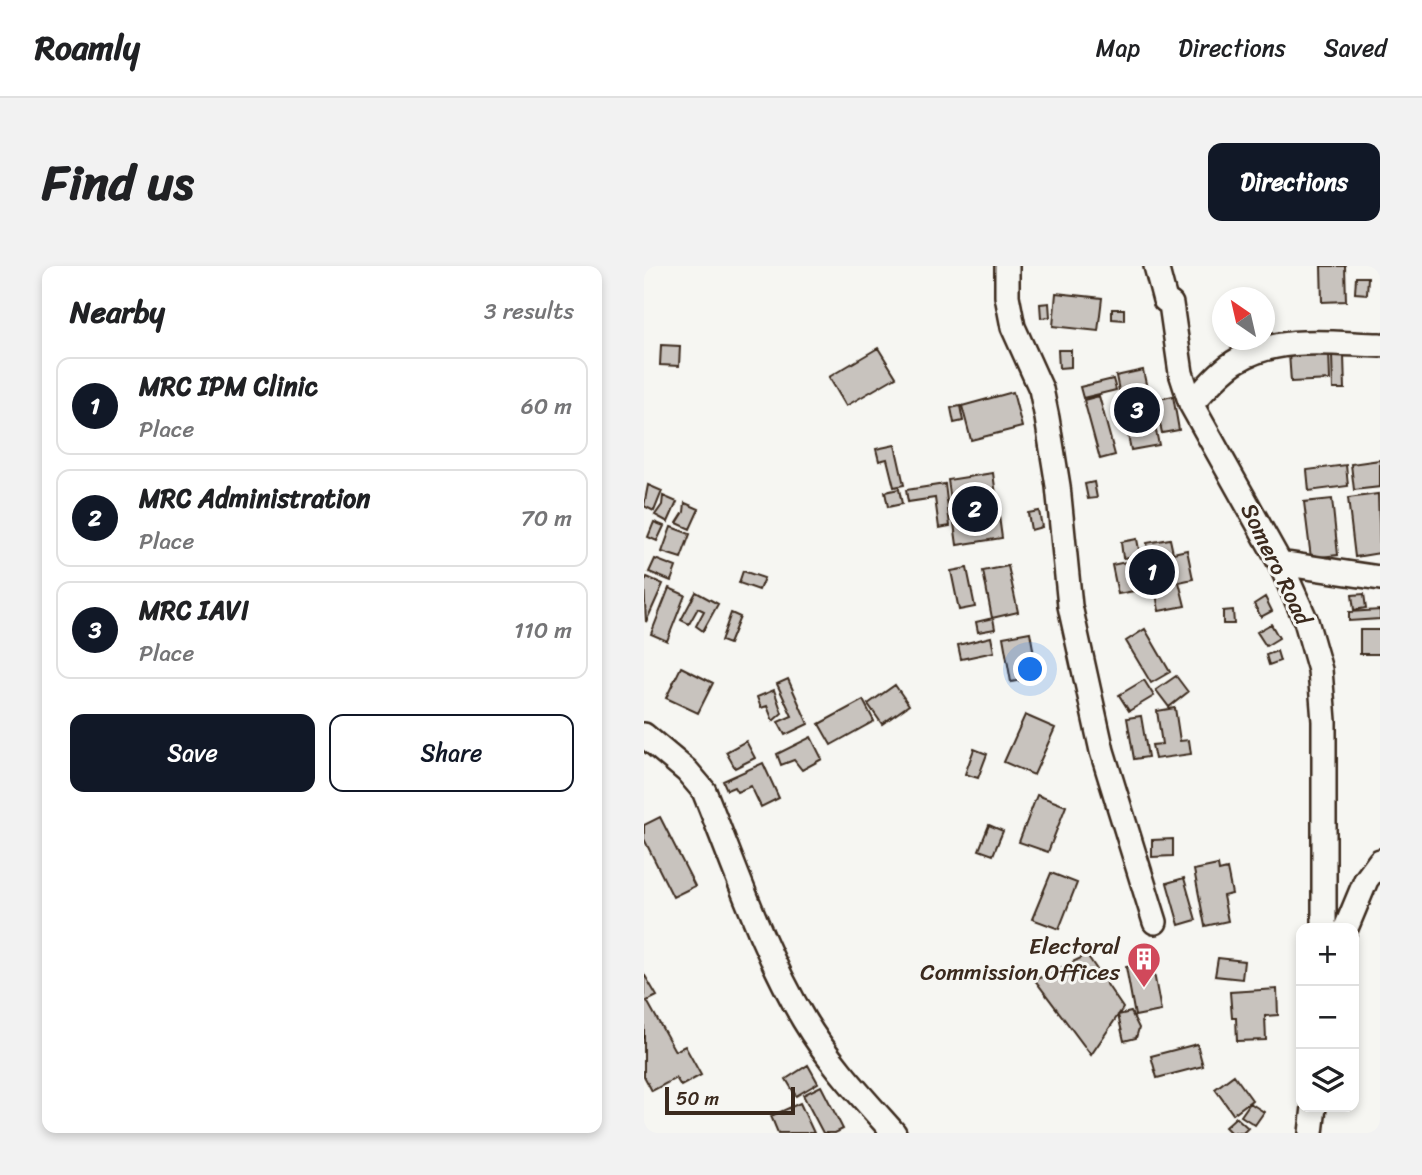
<!DOCTYPE html>
<html lang="en">
<head>
<meta charset="utf-8">
<style>
	body { margin:0; font-family:Sriracha,sans-serif; background:#f2f2f2; color:#202124 }
	.controls { position:absolute; right:21px; bottom:21px; display:grid; overflow:hidden; border-radius:14px; box-shadow:0 4px 10px #0003 }
	.controls button { width:63px; height:63px; display:grid; place-items:center; padding:0; border:0; border-bottom:2px solid #e0e0e0; background:#fff; color:#202124; font:35px sans-serif }
	.compass { position:absolute; left:568px; top:21px; width:63px; height:63px; border-radius:50%; background:#fff; box-shadow:0 4px 10px #0003; rotate:326deg }
	.scale { position:absolute; left:21px; bottom:18px; width:130px; box-sizing:border-box; padding-left:7px; border:4px solid #3b2a1e; border-top:0; font-size:19px; line-height:24px; white-space:nowrap; color:#3b2a1e; -webkit-text-stroke:5px #f6f6f2; paint-order:stroke }
	.you { position:absolute; left:387px; top:404px; width:24px; height:24px; margin:-18px; border:5px solid #fff; border-radius:50%; background:#1a73e8; box-shadow:0 0 0 10px #1a73e833 }
	.badge { display:grid; place-items:center; width:46px; height:46px; border-radius:50%; background:#111827; color:#fff; font-size:23px; font-weight:700 }
	.pin { position:absolute; translate:-50% -50%; border:4px solid #fff; box-shadow:0 2px 7px #0006 }
	.list { margin:0; padding:0; list-style:none }
	h2 { display:flex; justify-content:space-between; align-items:center; height:91px; margin:0; padding:0 28px; font-size:30px }
	h2 small { font-size:23px; font-weight:400; color:#757577 }
	.list li { display:grid; grid-template-columns:46px 1fr auto; gap:21px; align-items:center; box-sizing:border-box; height:98px; margin:0 14px 14px; padding:0 14px; border:2px solid #e0e0e0; border-radius:14px }
	.list b { display:block; font-size:26px; white-space:nowrap }
	.list p { margin:0; font-size:23px; white-space:nowrap; color:#757577 }
	.list em { font-size:23px; font-style:normal; color:#757577 }
	.actions { display:flex; gap:14px; padding:21px 28px }
	.actions a { flex:1; padding:16px 0; border:2px solid #111827; border-radius:14px; text-align:center; font-size:24px; color:#111827 }
	.actions .main { background:#111827; color:#fff }
	.icon { flex:none; width:38px; height:38px; fill:none; stroke:currentColor; stroke-width:2; stroke-linecap:round; stroke-linejoin:round }
	.map { position:relative; flex:none; width:736px; height:867px; overflow:hidden; border-radius:14px }
	header { display:flex; align-items:center; gap:42px; box-sizing:border-box; height:98px; padding:0 35px; background:#fff; border-bottom:2px solid #e0e0e0 }
	header strong { font-size:33px }
	nav { display:flex; gap:38px; margin-inline-start:auto; font-size:24px }
	.intro { display:flex; align-items:center; justify-content:space-between; box-sizing:border-box; height:168px; padding:0 42px }
	h1 { margin:0; font-size:49px }
	.button { padding:18px 32px; border-radius:14px; background:#111827; color:#fff; font-size:24px; font-weight:700 }
	main { display:flex; gap:42px; padding:0 42px }
	aside { flex:1; background:#fff; border-radius:14px; box-shadow:0 4px 10px #0003 }
	.map>svg:first-child { display:block }
</style>
</head>
<body>
<header>
<strong>Roamly</strong>
<nav><a>Map</a><a>Directions</a><a>Saved</a></nav>
</header>
<div class="intro"><h1>Find us</h1><a class="button">Directions</a></div>
<main>
<aside>
<h2>Nearby<small>3 results</small></h2>
<ul class="list">
<li><span class="badge">1</span><div><b>MRC IPM Clinic</b><p>Place</p></div><em>60 m</em></li>
<li><span class="badge">2</span><div><b>MRC Administration</b><p>Place</p></div><em>70 m</em></li>
<li><span class="badge">3</span><div><b>MRC IAVI</b><p>Place</p></div><em>110 m</em></li>
</ul>
<div class="actions"><a class="main">Save</a><a>Share</a></div>
</aside>
<div class="map">
<svg width="736" height="867" viewBox="0 0 736 867">
	<rect width="100%" height="100%" fill="#f6f6f2"/>
	<filter id="ink" filterUnits="userSpaceOnUse"><feTurbulence type="fractalNoise" baseFrequency=".0143" numOctaves="2"/><feDisplacementMap in="SourceGraphic" scale="14" xChannelSelector="R" yChannelSelector="G"/><feConvolveMatrix kernelMatrix="1 2 1 2 8 2 1 2 1" color-interpolation-filters="sRGB"/></filter>
	<g filter="url(#ink)">
		<!-- building -->
		<path fill="#c8c3be" stroke="#3b2a1e" stroke-width="2" d="M677 0H701L702 35 678 36Z
			M712 11H724L723 28 711 27Z
			M412 27 458 32 454 65 409 60Z
			M405 37 406 51 397 52 396 38Z
			M468 43H480V54L468 53Z
			M17 79 36 80 35 100 16 99Z
			M234 82 252 111 202 140 185 111Z
			M414 84H427V101L415 102Z
			M685 85 686 114 647 116 645 87Z
			M688 89H700L701 123H689Z
			M499 104 515 179 487 184 472 110Z
			M469 113 472 124 439 132 436 121Z
			M369 126 378 161 327 174 318 140Z
			M455 130 471 189 456 193 440 134Z
			M529 130 535 164 518 167 511 134Z
			M316 140 319 155 310 157 307 142Z
			M251 179 260 219 250 221 243 193 235 195 232 183Z
			M736 194V221L710 224 707 198Z
			M702 199 704 220 665 225 663 204Z
			M349 207 358 272 313 279 304 214Z
			M450 216 453 232 444 233 441 218Z
			M301 218 306 260 295 262 291 232 264 236 262 224Z
			M4 219 18 225 10 245 0 240Z
			M255 223 258 238 244 241 241 226Z
			M734 228 736 287 711 291 704 232Z
			M19 230 33 236 24 256 11 249 18 239Z
			M688 233 694 289 667 292 660 236Z
			M41 237 55 243 46 263 33 257 40 246Z
			M395 245 398 261 387 264 384 247Z
			M10 256 20 260 13 275 4 271Z
			M27 261 46 268 37 292 18 286Z
			M493 273 496 289 479 292 477 276Z
			M526 273 529 287 543 284 549 313 535 316 541 340 515 345 511 321 474 328 468 299 505 291 503 277Z
			M11 293 32 301 27 315 5 306Z
			M364 300 374 346 348 352 339 305Z
			M323 302 331 341 315 344 307 305Z
			M99 305 120 312 115 324 95 317Z
			M3 311 19 318 2 356 0 317Z
			M25 322 41 329 23 375 7 368Z
			M52 326 74 338 59 365 52 360 60 345 54 342 45 358 37 354Z
			M720 328 722 342 710 344 708 329Z
			M621 331 628 345 617 351 610 338Z
			M589 344 590 358H579V345Z
			M736 344V353L705 355V346Z
			M87 347 96 351 85 378 77 375Z
			M349 352 351 363 334 366 332 356Z
			M627 358 635 372 622 380 613 366Z
			M501 363 526 406 507 417 482 375Z
			M716 364H736V388H716Z
			M386 366 394 411 367 416 359 371Z
			M347 371 350 386 317 393 314 379Z
			M633 385 636 395 625 399 622 389Z
			M37 401 69 417 54 447 22 432Z
			M532 410 544 426 525 441 512 424Z
			M144 413 164 458 141 469 134 456 148 450 133 418Z
			M500 414 510 430 485 445 475 429Z
			M251 419 265 439 238 458 224 438Z
			M130 424 138 447 129 455 123 440 117 442 113 431Z
			M219 434 230 455 187 479 175 458Z
			M531 442 536 475 545 474 547 488 511 493 508 479 518 478 513 445Z
			M381 449 411 462 390 509 360 496Z
			M497 450 504 491 490 493 483 452Z
			M167 471 178 493 158 504 150 494 137 499 133 488Z
			M102 475 111 492 91 502 82 486Z
			M330 483 343 488 334 512 321 508Z
			M119 497 135 532 117 541 107 520 93 526 90 521 83 524 79 515Z
			M393 529 422 540 404 586 375 576Z
			M16 551 51 620 29 631 0 573V559Z
			M345 559 359 565 349 589 335 584Z
			M529 573V590L508 591V574Z
			M574 599 575 605 583 603 588 628 579 630 584 655 561 660 550 604Z
			M407 607 433 617 415 663 388 653Z
			M540 612 552 654 535 659 523 617Z
			M443 689 479 742 447 789 391 714Z
			M574 692 600 695 598 713 571 710Z
			M508 696 517 745 491 750 482 701Z
			M0 708 13 730 3 735 31 785 41 780 57 809 37 820 32 812 8 825 0 810Z
			M633 723 634 749 621 750 622 774 593 775 592 752H588L586 726Z
			M487 746 495 762 492 772 480 775 474 749Z
			M553 778 559 800 513 812 507 790Z
			M164 799 174 817 152 830 142 813Z
			M590 809 608 834 589 848 571 823Z
			M177 820 199 863 191 867H179L159 829Z
			M156 837 170 867H134L127 850Z
			M606 837 620 846 611 859 597 850Z
			M592 851 604 862 599 867H587L581 861Z"/>
		<g fill="none" stroke-linecap="round" stroke-linejoin="round">
			<!-- minor casing -->
			<g stroke="#3b2a1e" stroke-width="28">
				<path id="minor" d="M363 0V30L369 61 397 123 403 152 414 220 426 340 458 485 511 656
					M512 0 521 34 527 38 537 107 547 138 636 297 662 355 676 404 680 455V662
					M547 138C561 124 576 104 594 94 636 69 689 78 736 79
					M636 297 736 312
					M0 469 43 505 60 525C91 601 118 683 160 754 185 796 218 831 250 867
					M702 662 722 614 736 595
					M667 867 670 841"/>
			</g>
			<!-- minor -->
			<use href="#minor" stroke="#f6f6f2" stroke-width="23"/>
		</g>
	</g>
	<!-- icons -->
	<defs>
		<g id="building-pin" transform="scale(1.75)"><path d="M0 17L-7.5 6A9.5 9.5 0 1 1 7.5 6Z" fill="#d1495b" stroke="#f6f6f2"/><path d="M-4-6H4V6H1V3H-1V6H-4ZM-2.5-4.3h1.7v1.8h-1.7ZM.8-4.3h1.7v1.8H.8ZM-2.5-1h1.7V.8h-1.7ZM.8-1h1.7V.8H.8Z" fill="#fff"/></g>
	</defs>
	<g fill-rule="evenodd">
		<use href="#building-pin" x="500" y="693"/>
	</g>
	<g text-anchor="middle" dominant-baseline="central" stroke-width="6" stroke-linejoin="round" paint-order="stroke">
		<!-- street labels -->
		<g font-size="23" fill="#3b2a1e" stroke="#f6f6f2">
			<text transform="translate(632 298) rotate(64)">Somero Road</text>
		</g>
		<!-- poi labels -->
		<g font-size="23" fill="#3b2a1e" stroke="#f6f6f2" text-anchor="end">
			<text x="476" y="680">Electoral<tspan x="476" dy="26">Commission Offices</tspan></text>
		</g>
	</g>
</svg>
<div class="controls">
<button>+</button>
<button>−</button>
<button><svg class="icon" aria-label="layers" viewBox="0 0 24 24"><path d="M12 4l9 5-9 5-9-5zM3 14l9 5 9-5"/></svg></button>
</div>
<svg class="compass" viewBox="-18 -18 36 36"><path d="M0-13l5 13h-10z" fill="#e53935"/><path d="M0 13l5-13h-10z" fill="#757577"/></svg>
<div class="scale">50 m</div>
<div class="you"></div>
<div class="pin badge" style="left:508px;top:306px">1</div>
<div class="pin badge" style="left:331px;top:243px">2</div>
<div class="pin badge" style="left:493px;top:144px">3</div>
</div>
</main>
</body>
</html>
